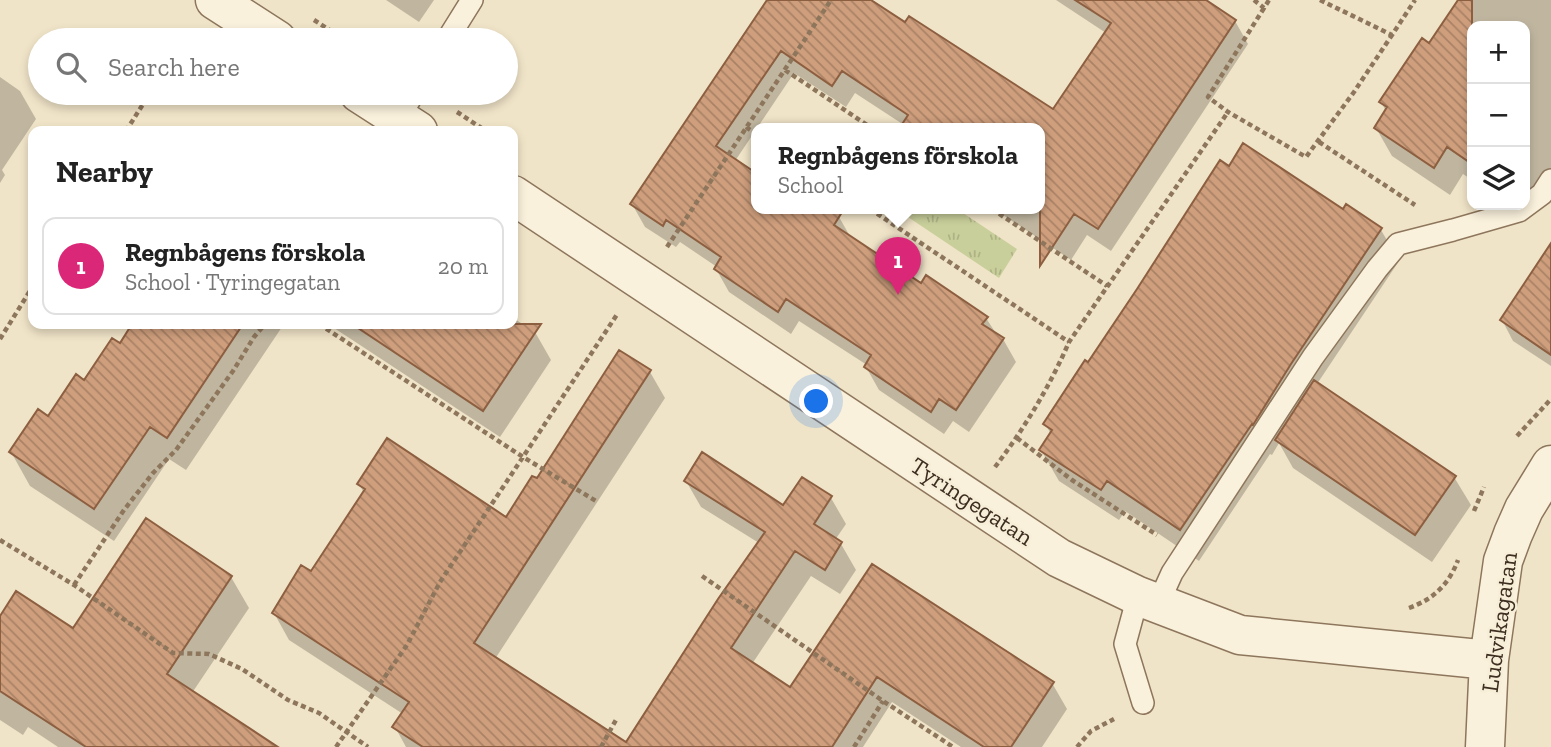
<!DOCTYPE html>
<html lang="en">
<head>
<meta charset="utf-8">
<style>
	body { margin:0; font-family:"Zilla Slab",serif; background:#f6f6f6; color:#222 }
	.controls { position:absolute; right:21px; top:21px; display:grid; overflow:hidden; border-radius:14px; box-shadow:0 4px 10px #0003 }
	.controls button { width:63px; height:63px; display:grid; place-items:center; padding:0; border:0; border-bottom:2px solid #e0e0e0; background:#fff; color:#222; font:35px sans-serif }
	.you { position:absolute; left:817px; top:402px; width:24px; height:24px; margin:-18px; border:5px solid #fff; border-radius:50%; background:#1a73e8; box-shadow:0 0 0 10px #1a73e833 }
	.badge { display:grid; place-items:center; width:46px; height:46px; border-radius:50%; background:#db2777; color:#fff; font-size:23px; font-weight:700 }
	.pin { position:absolute; translate:-50% -58px; filter:drop-shadow(0 2px 4px #0008) }
	.pin::after { content:''; position:absolute; top:37px; width:24px; height:21px; background:inherit; clip-path:polygon(0 0,100% 0,50% 100%) }
	.popup { position:absolute; left:751px; top:123px; width:294px; height:91px; box-sizing:border-box; display:grid; place-content:center; border-radius:14px; background:#fff; filter:drop-shadow(0 2px 5px #0005); font-size:23px; white-space:nowrap; color:#767676 }
	.popup b { font-size:26px; color:#222 }
	.popup::after { content:''; position:absolute; left:50%; top:100%; margin-left:-14px; border:14px solid transparent; border-top-color:#fff }
	.list { margin:0; padding:0; list-style:none }
	h2 { display:flex; justify-content:space-between; align-items:center; height:91px; margin:0; padding:0 28px; font-size:30px }
	h2 small { font-size:23px; font-weight:400; color:#767676 }
	.list li { display:grid; grid-template-columns:46px 1fr auto; gap:21px; align-items:center; box-sizing:border-box; height:98px; margin:0 14px 14px; padding:0 14px; border:2px solid #e0e0e0; border-radius:14px }
	.list b { display:block; font-size:26px; white-space:nowrap }
	.list p { margin:0; font-size:23px; white-space:nowrap; color:#767676 }
	.list em { font-size:23px; font-style:normal; color:#767676 }
	.icon { flex:none; width:38px; height:38px; fill:none; stroke:currentColor; stroke-width:2; stroke-linecap:round; stroke-linejoin:round }
	.map { position:relative; flex:none; width:1551px; height:747px; overflow:hidden }
	.search { position:absolute; background:#fff; box-shadow:0 4px 10px #0003; left:28px; top:28px; width:490px; height:77px; display:flex; align-items:center; gap:18px; box-sizing:border-box; padding:0 24px; border-radius:38px; color:#767676; font-size:26px }
	.panel { position:absolute; background:#fff; box-shadow:0 4px 10px #0003; left:28px; top:126px; width:490px; height:203px; border-radius:14px }
	.map>svg:first-child { display:block }
</style>
</head>
<body>
<div class="map">
<svg width="1551" height="747" viewBox="0 0 1551 747">
	<defs>
		<pattern id="grass-tufts" width="24" height="20" patternUnits="userSpaceOnUse" patternTransform="scale(1.75)"><rect width="24" height="20" fill="#c9cf9b"/><path d="M3 7l-1-3M5 7V3M7 7l1-3M15 17l-1-3M17 17v-4M19 17l1-3" fill="none" stroke="#aeb285"/></pattern>
		<pattern id="building-back-hatch" width="6" height="6" patternUnits="userSpaceOnUse" patternTransform="scale(1.75)"><rect width="6" height="6" fill="#cf9f7d"/><path d="M-1 5l2 2M0 0l6 6M5-1l2 2" fill="none" stroke="#a98266"/></pattern>
	</defs>
	<rect width="100%" height="100%" fill="#f0e4c8"/>
	<!-- grass -->
	<path fill="url(#grass-tufts)" d="M896 209H957L1017 249 999 278Z"/>
	<!-- shadow -->
	<path fill="#0003" d="M386 0H434L419 22Z
		M769 0H868L1053 112 1106 33 1056 0H1203L1235 21 1248 44 1111 251 1087 235 1071 260 994 209H1040V129L904 125 855 93 846 107 794 73 735 161 756 175V209L839 217 851 238 922 285 986 318 997 335 1003 339 1016 362 969 432 953 421 944 434 879 390 866 367 867 365 799 321 791 334 729 292 716 269 717 267 680 242 676 247 645 227 632 204Z
		M1460 0H1551V185L1539 203 1525 193V26H1472V180L1463 174 1450 195 1392 156 1376 128 1386 111 1381 102 1430 46Z
		M0 77 20 91 36 119 2 170 5 175 0 183Z
		M1230 168 1343 212 1381 230 1399 261 1317 384 1454 477 1471 505 1432 562 1293 468 1279 443 1272 455 1270 454 1199 561 1125 511 1119 520 1059 481 1041 450 1051 434 1045 424Z
		M1551 269V366L1513 341 1502 320Z
		M513 318 535 332 551 360 500 437 328 324H513Z
		M134 324H284L186 470 169 459 114 541 30 486 11 452 49 419 120 345Z
		M650 372 665 398 495 659 610 747H406L395 727 403 714 289 640 274 613 311 574 364 493 359 484 507 519 537 481Z
		M686 481 784 507 831 498 846 524 835 540 841 544 856 570 840 594 811 576 752 664 791 690 873 566 1052 683 1067 709 1042 747H961L892 702 863 747H648L759 543 701 507Z
		M231 577 249 608 192 693 274 747H58L28 727 23 735 0 720V619L73 630Z"/>
	<!-- building -->
	<path fill="url(#building-back-hatch)" stroke="#8d5f41" stroke-width="2" d="M767 0H871L905 22 909 16 1053 109 1111 23 1075 0H1206L1236 20 1098 229 1074 214 1040 266V129H899L908 115 842 71 832 86 781 51 716 146 756 173V209H844L834 225 921 283 926 275 988 317 982 324 1004 338 956 410 939 399 931 412 864 367 871 355 786 299 778 312 714 269 721 257 666 220 663 226 630 204Z
		M1458 0H1472V164L1447 147 1434 168 1374 128 1387 107 1379 102 1422 38 1429 43Z
		M1243 143 1343 209 1346 204 1382 228 1291 364 1253 425 1252 424 1180 530 1107 481 1101 490 1039 450 1052 430 1043 424 1085 360 1088 362 1137 289 1220 160 1229 166Z
		M1551 243V355L1500 320Z
		M132 324H243L167 438 150 427 94 509 9 452 38 409 48 416 76 374 84 380 112 338 120 343Z
		M352 324H541L483 411Z
		M619 350 651 370 474 643 626 742 718 599 765 532 684 481 702 452 783 505 802 477 832 496 814 524 842 542 825 570 795 551 731 648 790 687 872 564 1054 682 1011 747H984L877 677 832 747H423L392 727 409 702 272 613 301 565 311 571 365 489 357 484 387 438 506 517 532 476 537 478Z
		M1314 380 1456 476 1415 535 1275 440Z
		M146 518 232 576 167 674 278 747H86L0 691V616L16 591 73 628Z"/>
	<g fill="none" stroke-linecap="round" stroke-linejoin="round">
		<!-- lane casing -->
		<g stroke="#8d765c" stroke-width="24">
			<path id="lane" d="M447 40 472 0
				M398 118 414 93
				M1138 596 1125 644 1143 703
				M1158 604 1172 573 1313 357 1377 269 1398 244 1453 230 1519 211 1542 194 1551 180"/>
		</g>
		<!-- street casing -->
		<g stroke="#8d765c" stroke-width="41">
			<path id="street" d="M215 0 277 40
				M359 93 418 131
				M513 195 1059 558 1138 596 1240 635 1489 660
				M1485 747 1489 660 1503 561 1513 534 1524 509 1551 465"/>
		</g>
		<!-- path -->
		<path stroke="#8d765c" stroke-width="4.5" stroke-dasharray="5 3.5" stroke-linecap="butt" d="M1254 0 1264 8 1269 0
			M1320 0 1392 35 1415 0
			M1264 8 1208 97 1228 112 1306 157 1354 92 1392 35
			M314 20 345 40
			M785 70 873 129
			M457 112 486 131
			M746 127 756 134
			M126 131 150 93
			M1319 142 1415 205
			M870 209 1069 342
			M992 209 1107 286
			M667 247 831 0
			M319 324 523 457 618 313
			M0 339 33 286
			M1517 436 1551 399
			M1017 438 1072 480 1157 535
			M995 467C1024 429 1050 386 1069 342L1228 112
			M1474 511 1484 487
			M0 540 74 585 173 653 209 654 242 669 288 700 319 713 368 747
			M702 576 883 701 953 747
			M74 585 124 510 153 473 176 450 233 371 254 337 265 324
			M1409 608C1434 599 1449 584 1458 560
			M336 747 407 645 440 582 523 457 596 501
			M601 747 617 718
			M854 747 883 701
			M1077 747 1091 731 1114 719"/>
		<!-- lane -->
		<use href="#lane" stroke="#faf1dc" stroke-width="21"/>
		<!-- street -->
		<use href="#street" stroke="#faf1dc" stroke-width="38"/>
	</g>
	<g text-anchor="middle" dominant-baseline="central" stroke-width="5" stroke-linejoin="round" paint-order="stroke">
		<!-- street labels -->
		<g font-size="24" fill="#3d2e20" stroke="#f7eed8">
			<text transform="translate(972 501) rotate(33)">Tyringegatan</text>
			<text transform="translate(1499 622) rotate(-82)">Ludvikagatan</text>
		</g>
	</g>
</svg>
<div class="controls">
<button>+</button>
<button>−</button>
<button><svg class="icon" aria-label="layers" viewBox="0 0 24 24"><path d="M12 4l9 5-9 5-9-5zM3 14l9 5 9-5"/></svg></button>
</div>
<div class="you"></div>
<div class="pin badge" style="left:898px;top:295px">1</div>
<div class="popup"><b>Regnbågens förskola</b>School</div>
<div class="search"><svg class="icon" aria-label="search" viewBox="0 0 24 24"><circle cx="10" cy="10" r="6"/><path d="M15 15l6 6"/></svg>Search here</div>
<section class="panel">
<h2>Nearby<small></small></h2>
<ul class="list">
<li><span class="badge">1</span><div><b>Regnbågens förskola</b><p>School · Tyringegatan</p></div><em>20 m</em></li>
</ul>
</section>
</div>
</body>
</html>
